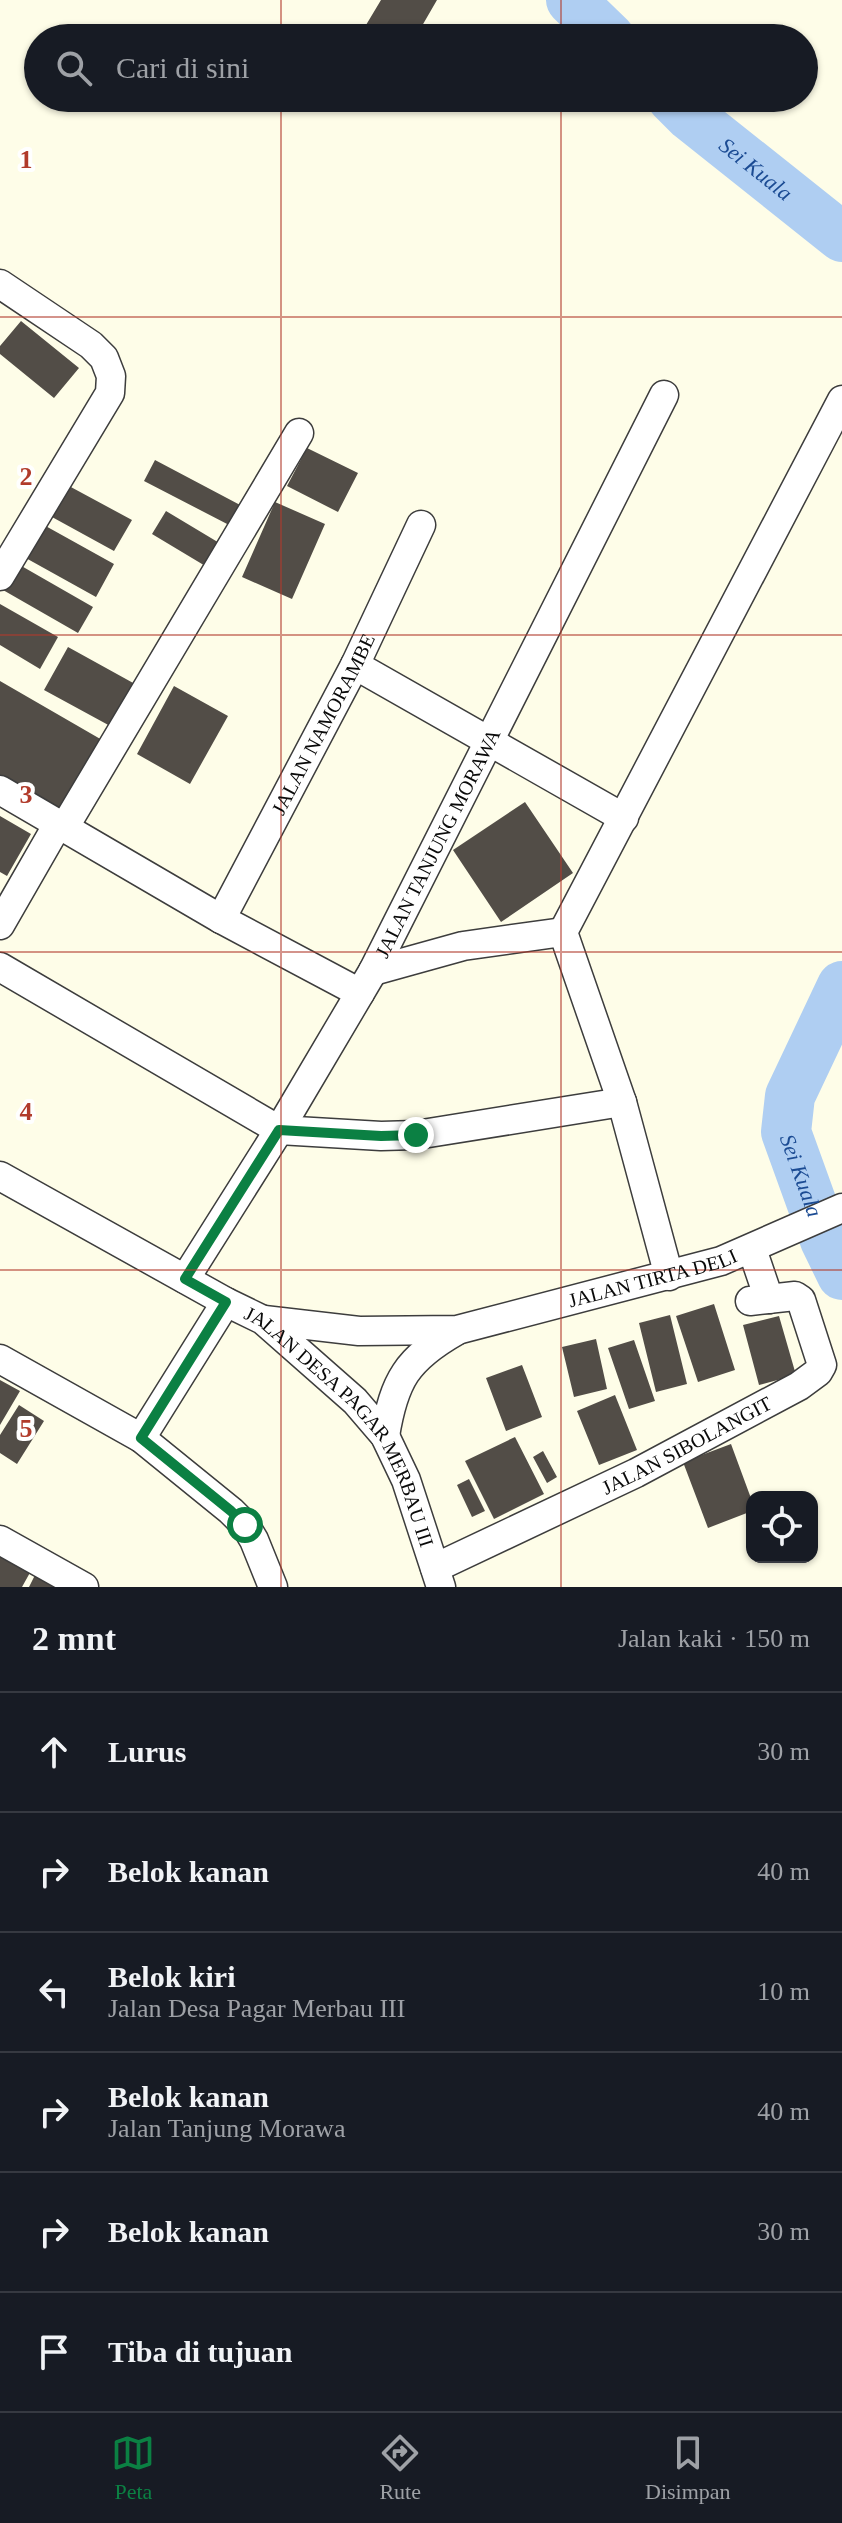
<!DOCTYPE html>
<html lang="id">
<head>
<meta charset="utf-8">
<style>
	body { margin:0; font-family:Georgia,serif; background:#242831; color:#f1f3f6 }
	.controls { position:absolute; right:24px; bottom:24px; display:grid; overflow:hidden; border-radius:16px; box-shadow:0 2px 6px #0004 }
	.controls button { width:72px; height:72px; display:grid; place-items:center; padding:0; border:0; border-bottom:2px solid #363941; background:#171b24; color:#f1f3f6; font:40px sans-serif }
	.stop { position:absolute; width:24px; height:24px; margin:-18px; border:6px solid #0b8043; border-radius:50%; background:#fff }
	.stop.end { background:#0b8043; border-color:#fff; box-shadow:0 2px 8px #0008 }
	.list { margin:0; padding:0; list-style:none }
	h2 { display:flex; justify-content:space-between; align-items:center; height:104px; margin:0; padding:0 32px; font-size:34px }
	h2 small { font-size:26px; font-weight:400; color:#9ea1a6 }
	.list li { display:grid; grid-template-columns:52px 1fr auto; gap:24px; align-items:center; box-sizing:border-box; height:120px; padding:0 32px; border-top:2px solid #363941 }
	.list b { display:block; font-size:30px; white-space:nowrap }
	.list p { margin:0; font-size:26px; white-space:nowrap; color:#9ea1a6 }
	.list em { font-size:26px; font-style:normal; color:#9ea1a6 }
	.icon { flex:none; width:44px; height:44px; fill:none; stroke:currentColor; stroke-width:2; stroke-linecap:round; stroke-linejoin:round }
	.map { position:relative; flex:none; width:842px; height:1587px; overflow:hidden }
	.search { position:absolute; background:#171b24; box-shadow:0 2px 6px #0004; left:24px; right:24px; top:24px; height:88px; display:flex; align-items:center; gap:20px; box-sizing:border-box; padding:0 28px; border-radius:44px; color:#9ea1a6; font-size:30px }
	.sheet { height:824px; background:#171b24 }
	nav { display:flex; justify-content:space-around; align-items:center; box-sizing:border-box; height:112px; border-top:2px solid #363941; background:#171b24; font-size:22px; color:#9ea1a6 }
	nav a { display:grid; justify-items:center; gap:4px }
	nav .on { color:#0b8043 }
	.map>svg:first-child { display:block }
</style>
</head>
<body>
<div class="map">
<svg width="842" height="1587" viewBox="0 0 842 1587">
	<rect width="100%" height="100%" fill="#fefde8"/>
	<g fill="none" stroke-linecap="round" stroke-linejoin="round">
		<!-- river -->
		<g stroke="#afcef2" stroke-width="50">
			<path d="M571 0 610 38"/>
			<path id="s1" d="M672 98 690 116 842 237"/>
			<path id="s2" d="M842 986 790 1096 786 1132 825 1240 842 1275"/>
		</g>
	</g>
	<!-- building -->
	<path fill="#524d47" d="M381 0H437L415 38H365L360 35Z
		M21 321 79 368 54 398 0 354V346Z
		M307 448 358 473 338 512 287 486Z
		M155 460 242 506 231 526 144 481Z
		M69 486 132 520 114 551 52 517Z
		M275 502 325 524 292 599 242 577Z
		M166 511 221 544 207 567 152 534Z
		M42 524 114 564 96 597 24 557Z
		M18 564 93 607 78 633 3 590Z
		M0 604 58 637 40 669 0 645Z
		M68 647 135 684 112 727 44 690Z
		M0 681 109 744 66 819 0 781Z
		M174 686 228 716 190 784 137 754Z
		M525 802 573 873 501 922 453 850Z
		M0 816 31 834 7 876 0 872Z
		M714 1304 735 1370 698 1382 676 1316Z
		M670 1315 687 1384 656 1392 639 1323Z
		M779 1316 796 1375 759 1385 743 1325Z
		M596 1339 607 1389 574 1397 562 1347Z
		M634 1340 655 1401 629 1409 608 1348Z
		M522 1365 542 1417 506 1431 486 1378Z
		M0 1380 20 1391 0 1425Z
		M615 1395 637 1450 599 1465 577 1411Z
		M19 1405 44 1421 17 1464 0 1453V1435Z
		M515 1437 544 1494 494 1519 465 1461Z
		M731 1444 752 1501V1511L708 1528 683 1462Z
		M543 1451 557 1477 547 1483 533 1457Z
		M469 1479 485 1511 472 1517 457 1485Z
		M0 1551 32 1569 22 1587H0Z
		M35 1575 61 1587H29Z"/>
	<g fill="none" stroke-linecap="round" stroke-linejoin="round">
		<!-- minor casing -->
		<g stroke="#3d3d3d" stroke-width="31">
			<g id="minor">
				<path d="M0 284 91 345 104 358 111 376 110 393 0 576"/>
				<path d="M355 665 624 818"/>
				<path d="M0 790 221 919 360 993"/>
				<path d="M64 828 299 433"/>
				<path id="s3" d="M221 919 355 665 421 525"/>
				<path d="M0 925 58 824"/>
				<path d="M0 967 279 1130 381 1136 416 1135 622 1102"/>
				<path d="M373 971 463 946 563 932"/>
				<path id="s4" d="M0 1176 226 1302 263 1320 355 1401 385 1436 406 1480 441 1587"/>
				<path d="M752 1249 769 1299"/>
				<path d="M669 1276 622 1102 563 932 842 400"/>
				<path id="s5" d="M185 1279 279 1130 373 971 664 395"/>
				<path id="s6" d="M264 1320 359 1331 457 1330 721 1261 842 1208"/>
				<path d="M0 1359 141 1438 231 1511 245 1525 254 1540 273 1587"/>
				<path d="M385 1436C394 1380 407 1359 456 1331"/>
				<path d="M141 1438 226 1302"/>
				<path d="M0 1540 84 1587"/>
				<path id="s7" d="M435 1568 636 1473 799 1386 818 1372 822 1365 801 1300 795 1296 750 1301"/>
			</g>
		</g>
		<!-- minor -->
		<use href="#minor" stroke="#fff" stroke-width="28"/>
	</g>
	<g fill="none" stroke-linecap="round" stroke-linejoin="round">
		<!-- route -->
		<path stroke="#0b8043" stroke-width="10" d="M245 1525 231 1511 141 1438 226 1302 185 1279 279 1130 381 1136 416 1135"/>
	</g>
	<!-- grid -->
	<path fill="none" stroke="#b13b2b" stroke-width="2" stroke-opacity="0.55" d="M281 0V38M561 0V38M281 98V1587M561 98V1587M0 317H842M0 635H842M0 952H842M0 1270H842"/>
	<g text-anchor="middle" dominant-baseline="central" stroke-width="8" stroke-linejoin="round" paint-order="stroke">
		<!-- street labels -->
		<g font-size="20" fill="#0a0a0a" stroke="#fff">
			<text stroke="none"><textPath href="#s3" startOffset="220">JALAN NAMORAMBE</textPath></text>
			<text stroke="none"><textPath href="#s5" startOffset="504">JALAN TANJUNG MORAWA</textPath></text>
			<text stroke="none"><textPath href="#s6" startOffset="396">JALAN TIRTA DELI</textPath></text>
			<text stroke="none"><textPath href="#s4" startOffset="434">JALAN DESA PAGAR MERBAU III</textPath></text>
			<text stroke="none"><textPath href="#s7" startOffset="280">JALAN SIBOLANGIT</textPath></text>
		</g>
		<!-- water labels -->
		<g font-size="22" font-style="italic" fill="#1b4b93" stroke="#fff">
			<text stroke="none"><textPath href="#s1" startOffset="110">Sei Kuala</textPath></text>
			<text stroke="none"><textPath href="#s2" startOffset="204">Sei Kuala</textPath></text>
		</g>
	</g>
	<g font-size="26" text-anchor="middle" font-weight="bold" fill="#b13b2b" stroke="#fff" stroke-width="8" stroke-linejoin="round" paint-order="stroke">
		<text x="26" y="168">1</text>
		<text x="26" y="485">2</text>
		<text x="26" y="803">3</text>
		<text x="26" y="1120">4</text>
		<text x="26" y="1437">5</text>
	</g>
</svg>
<div class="controls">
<button><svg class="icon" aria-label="locate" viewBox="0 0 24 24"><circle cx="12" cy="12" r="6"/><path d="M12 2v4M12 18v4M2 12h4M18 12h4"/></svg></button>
</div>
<div class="stop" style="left:245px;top:1525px"></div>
<div class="stop end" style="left:416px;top:1135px"></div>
<div class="search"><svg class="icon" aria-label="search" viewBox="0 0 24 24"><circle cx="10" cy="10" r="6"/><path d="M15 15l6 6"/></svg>Cari di sini</div>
</div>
<section class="sheet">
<h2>2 mnt<small>Jalan kaki · 150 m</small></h2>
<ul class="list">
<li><svg class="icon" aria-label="ahead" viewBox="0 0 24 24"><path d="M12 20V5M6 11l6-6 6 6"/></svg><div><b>Lurus</b></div><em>30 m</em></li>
<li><svg class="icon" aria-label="right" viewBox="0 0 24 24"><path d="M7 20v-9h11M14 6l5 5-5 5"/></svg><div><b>Belok kanan</b></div><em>40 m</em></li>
<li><svg class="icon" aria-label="left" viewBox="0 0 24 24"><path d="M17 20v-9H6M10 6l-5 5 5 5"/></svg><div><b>Belok kiri</b><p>Jalan Desa Pagar Merbau III</p></div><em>10 m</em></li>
<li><svg class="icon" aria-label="right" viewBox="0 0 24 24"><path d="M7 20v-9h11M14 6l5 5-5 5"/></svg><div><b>Belok kanan</b><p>Jalan Tanjung Morawa</p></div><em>40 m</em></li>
<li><svg class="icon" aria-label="right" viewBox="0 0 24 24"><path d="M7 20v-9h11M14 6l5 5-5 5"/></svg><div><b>Belok kanan</b></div><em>30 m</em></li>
<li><svg class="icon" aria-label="arrive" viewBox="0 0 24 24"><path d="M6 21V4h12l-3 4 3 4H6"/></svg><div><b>Tiba di tujuan</b></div></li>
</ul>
</section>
<nav>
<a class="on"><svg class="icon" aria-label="map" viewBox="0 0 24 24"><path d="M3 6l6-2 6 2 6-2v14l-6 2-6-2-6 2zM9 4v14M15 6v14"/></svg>Peta</a>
<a><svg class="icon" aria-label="directions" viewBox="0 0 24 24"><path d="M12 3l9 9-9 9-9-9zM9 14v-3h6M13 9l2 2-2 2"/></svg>Rute</a>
<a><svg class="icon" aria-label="saved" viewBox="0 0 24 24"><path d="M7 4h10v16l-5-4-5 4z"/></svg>Disimpan</a>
</nav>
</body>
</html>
